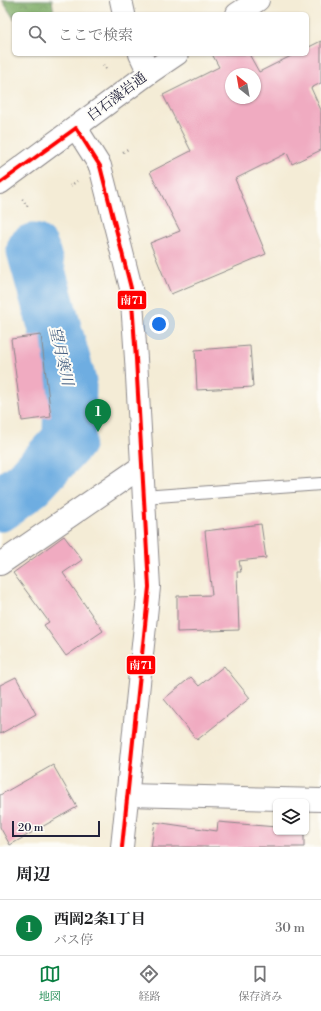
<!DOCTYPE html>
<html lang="ja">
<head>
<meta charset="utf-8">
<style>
	body { margin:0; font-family:"Libre Bodoni","Noto Serif JP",serif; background:#f6f6f6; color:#202124 }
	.controls { position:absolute; right:12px; bottom:12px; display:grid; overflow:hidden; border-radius:6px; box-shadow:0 1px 3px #0004 }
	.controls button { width:36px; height:36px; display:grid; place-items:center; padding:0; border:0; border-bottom:1px solid #e0e0e0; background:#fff; color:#202124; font:20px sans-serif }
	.compass { position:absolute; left:225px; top:68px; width:36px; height:36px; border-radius:50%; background:#fff; box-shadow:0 1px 3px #0004; rotate:329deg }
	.scale { position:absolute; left:12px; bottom:10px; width:88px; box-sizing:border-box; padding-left:4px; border:2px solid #22223b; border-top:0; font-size:11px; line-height:14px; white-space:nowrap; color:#22223b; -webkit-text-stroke:3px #fdfcf7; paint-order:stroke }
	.you { position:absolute; left:159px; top:324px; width:14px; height:14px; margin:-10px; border:3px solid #fff; border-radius:50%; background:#1a73e8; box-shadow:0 0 0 6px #1a73e833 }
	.badge { display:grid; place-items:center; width:26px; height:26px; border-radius:50%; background:#0b8043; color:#fff; font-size:13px; font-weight:700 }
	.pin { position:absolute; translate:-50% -33px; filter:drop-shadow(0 1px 2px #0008) }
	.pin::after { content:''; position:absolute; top:21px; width:14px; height:12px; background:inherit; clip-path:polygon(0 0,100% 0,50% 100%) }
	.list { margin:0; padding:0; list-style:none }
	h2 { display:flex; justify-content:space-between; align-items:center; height:52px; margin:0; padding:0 16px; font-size:17px }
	h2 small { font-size:13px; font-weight:400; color:#757577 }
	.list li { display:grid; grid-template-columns:26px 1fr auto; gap:12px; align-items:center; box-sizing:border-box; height:56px; padding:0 16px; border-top:1px solid #e0e0e0 }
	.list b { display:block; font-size:15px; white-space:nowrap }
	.list p { margin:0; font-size:13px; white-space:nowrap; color:#757577 }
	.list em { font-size:13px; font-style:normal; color:#757577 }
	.icon { flex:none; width:22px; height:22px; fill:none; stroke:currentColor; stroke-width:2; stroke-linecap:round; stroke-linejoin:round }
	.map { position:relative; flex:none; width:321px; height:847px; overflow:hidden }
	.search { position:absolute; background:#fff; box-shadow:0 1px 3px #0004; left:12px; right:12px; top:12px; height:44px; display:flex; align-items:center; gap:10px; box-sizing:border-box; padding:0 14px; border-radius:6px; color:#757577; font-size:15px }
	.sheet { height:108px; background:#fff }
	nav { display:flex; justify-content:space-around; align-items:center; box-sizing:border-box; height:56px; border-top:1px solid #e0e0e0; background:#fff; font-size:11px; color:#757577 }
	nav a { display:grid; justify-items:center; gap:2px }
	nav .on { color:#0b8043 }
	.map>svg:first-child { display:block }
</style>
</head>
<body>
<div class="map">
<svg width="321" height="847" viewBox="0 0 321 847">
	<defs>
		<pattern id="forest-crowns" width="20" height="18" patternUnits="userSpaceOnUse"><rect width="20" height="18" fill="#7eac66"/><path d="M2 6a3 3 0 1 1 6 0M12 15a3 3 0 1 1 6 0" fill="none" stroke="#678c55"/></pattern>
	</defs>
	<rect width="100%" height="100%" fill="#fdfcf7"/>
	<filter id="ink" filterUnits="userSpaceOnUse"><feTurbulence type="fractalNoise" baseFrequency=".025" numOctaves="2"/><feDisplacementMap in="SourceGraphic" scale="8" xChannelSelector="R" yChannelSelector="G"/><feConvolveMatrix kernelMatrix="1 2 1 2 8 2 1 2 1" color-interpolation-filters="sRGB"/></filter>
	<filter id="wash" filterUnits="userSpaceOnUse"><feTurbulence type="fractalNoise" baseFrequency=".012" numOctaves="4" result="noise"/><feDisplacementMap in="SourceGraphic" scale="16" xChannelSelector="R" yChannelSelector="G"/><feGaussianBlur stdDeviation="0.9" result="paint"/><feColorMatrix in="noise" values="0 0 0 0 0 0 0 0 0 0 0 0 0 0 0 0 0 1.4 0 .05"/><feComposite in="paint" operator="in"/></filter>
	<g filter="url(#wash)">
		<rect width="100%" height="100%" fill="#f4ecd6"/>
		<!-- forest -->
		<path fill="url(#forest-crowns)" stroke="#506750" d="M2 0H52L54 14H14V19Z"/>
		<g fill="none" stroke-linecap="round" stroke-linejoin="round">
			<!-- river -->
			<path stroke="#6eade1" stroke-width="53" d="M0 505 29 483 69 440 70 382 33 250"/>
		</g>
		<g id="blocks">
			<!-- building -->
			<path fill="#f0abc1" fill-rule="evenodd" d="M321 41V83L311 88 321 110V150L292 164 287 153 235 179 266 254 171 294 150 243 180 231 150 172 191 151 163 95 219 67 212 54H249L259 72 295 54H307V48ZM231 74H255V98H231Z
				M41 335 51 417 22 421 11 339Z
				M250 346 253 387 197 390 195 350Z
				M261 524 266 558 239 561 241 572H237L239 630 177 632V596L212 595 205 531Z
				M64 536 82 560 63 573 103 631 66 656 44 625 49 622 13 573Z
				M224 666 250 698 197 740 164 699 191 677 199 686Z
				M16 677 36 714 0 734V685Z
				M53 765 77 807 10 845 0 827V795Z
				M155 822 217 831 218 822 276 827V832H304V847H151Z"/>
		</g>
	</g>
	<g filter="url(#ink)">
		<use href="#blocks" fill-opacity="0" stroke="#8b8788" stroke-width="1"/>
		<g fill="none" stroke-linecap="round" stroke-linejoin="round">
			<!-- lane casing -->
			<g stroke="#8b8788" stroke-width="14">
				<path id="lane" d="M143 497 321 484"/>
			</g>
			<!-- street casing -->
			<g stroke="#8b8788" stroke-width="24">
				<path id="street" d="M121 0 124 14
					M140 54 149 73
					M0 564 141 467
					M128 795 321 800"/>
			</g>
			<!-- secondary casing -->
			<g stroke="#8b8788" stroke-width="24">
				<path id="secondary" d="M237 14 258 0
					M76 128 100 166 131 288 136 359 149 587 122 847
					M0 183 149 73 177 54"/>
			</g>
			<!-- path -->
			<path stroke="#8b8788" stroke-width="2.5" stroke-dasharray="1 3" stroke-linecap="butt" d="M103 65 108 71
				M123 152 128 149
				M70 186 77 181
				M22 199 29 208"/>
			<!-- lane -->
			<use href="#lane" stroke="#fff" stroke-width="12"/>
			<!-- street -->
			<use href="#street" stroke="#fff" stroke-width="22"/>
			<!-- secondary -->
			<use href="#secondary" stroke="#fff" stroke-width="22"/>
			<!-- bus-1 casing -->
			<g stroke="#fdfcf7" stroke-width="7">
				<path id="bus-1" d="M76 128 100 166 131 288 136 359 149 587 122 847
					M0 183 76 128"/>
			</g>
			<!-- bus-1 -->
			<use href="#bus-1" stroke="#f00" stroke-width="4"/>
		</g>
	</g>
	<g text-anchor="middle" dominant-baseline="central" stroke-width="4" stroke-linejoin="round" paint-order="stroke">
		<!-- street labels -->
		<g font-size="14" fill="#22223b" stroke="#fdfcf7">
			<text transform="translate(117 97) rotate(-37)">白石藻岩通</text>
		</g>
		<!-- water labels -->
		<g font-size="15" font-style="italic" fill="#405a7d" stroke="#fdfcf7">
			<text transform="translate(61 356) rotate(77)">望月寒川</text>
		</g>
	</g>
	<g stroke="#fdfcf7" stroke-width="1.5">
		<rect x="117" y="290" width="30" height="20" rx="4" fill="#f00"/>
		<rect x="126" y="655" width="30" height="20" rx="4" fill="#f00"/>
	</g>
	<g font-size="11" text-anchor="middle" font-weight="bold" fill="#fff">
		<text x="132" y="304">南71</text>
		<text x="141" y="669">南71</text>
	</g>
</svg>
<div class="controls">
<button><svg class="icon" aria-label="layers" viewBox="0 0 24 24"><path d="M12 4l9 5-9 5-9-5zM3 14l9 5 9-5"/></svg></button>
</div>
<svg class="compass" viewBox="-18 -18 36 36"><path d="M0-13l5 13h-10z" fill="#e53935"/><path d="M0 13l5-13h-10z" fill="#757577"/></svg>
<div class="scale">20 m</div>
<div class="you"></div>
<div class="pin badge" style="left:98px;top:432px">1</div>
<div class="search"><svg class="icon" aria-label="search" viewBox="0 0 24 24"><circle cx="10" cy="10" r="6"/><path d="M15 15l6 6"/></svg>ここで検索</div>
</div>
<section class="sheet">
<h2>周辺<small></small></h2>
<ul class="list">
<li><span class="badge">1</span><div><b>西岡2条1丁目</b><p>バス停</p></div><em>30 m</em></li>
</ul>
</section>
<nav>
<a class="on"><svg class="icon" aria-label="map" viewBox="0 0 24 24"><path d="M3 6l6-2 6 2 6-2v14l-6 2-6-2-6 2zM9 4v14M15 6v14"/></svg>地図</a>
<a><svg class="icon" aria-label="directions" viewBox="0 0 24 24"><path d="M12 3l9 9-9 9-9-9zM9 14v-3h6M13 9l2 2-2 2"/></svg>経路</a>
<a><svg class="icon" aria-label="saved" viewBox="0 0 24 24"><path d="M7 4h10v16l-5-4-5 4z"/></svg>保存済み</a>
</nav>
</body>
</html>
